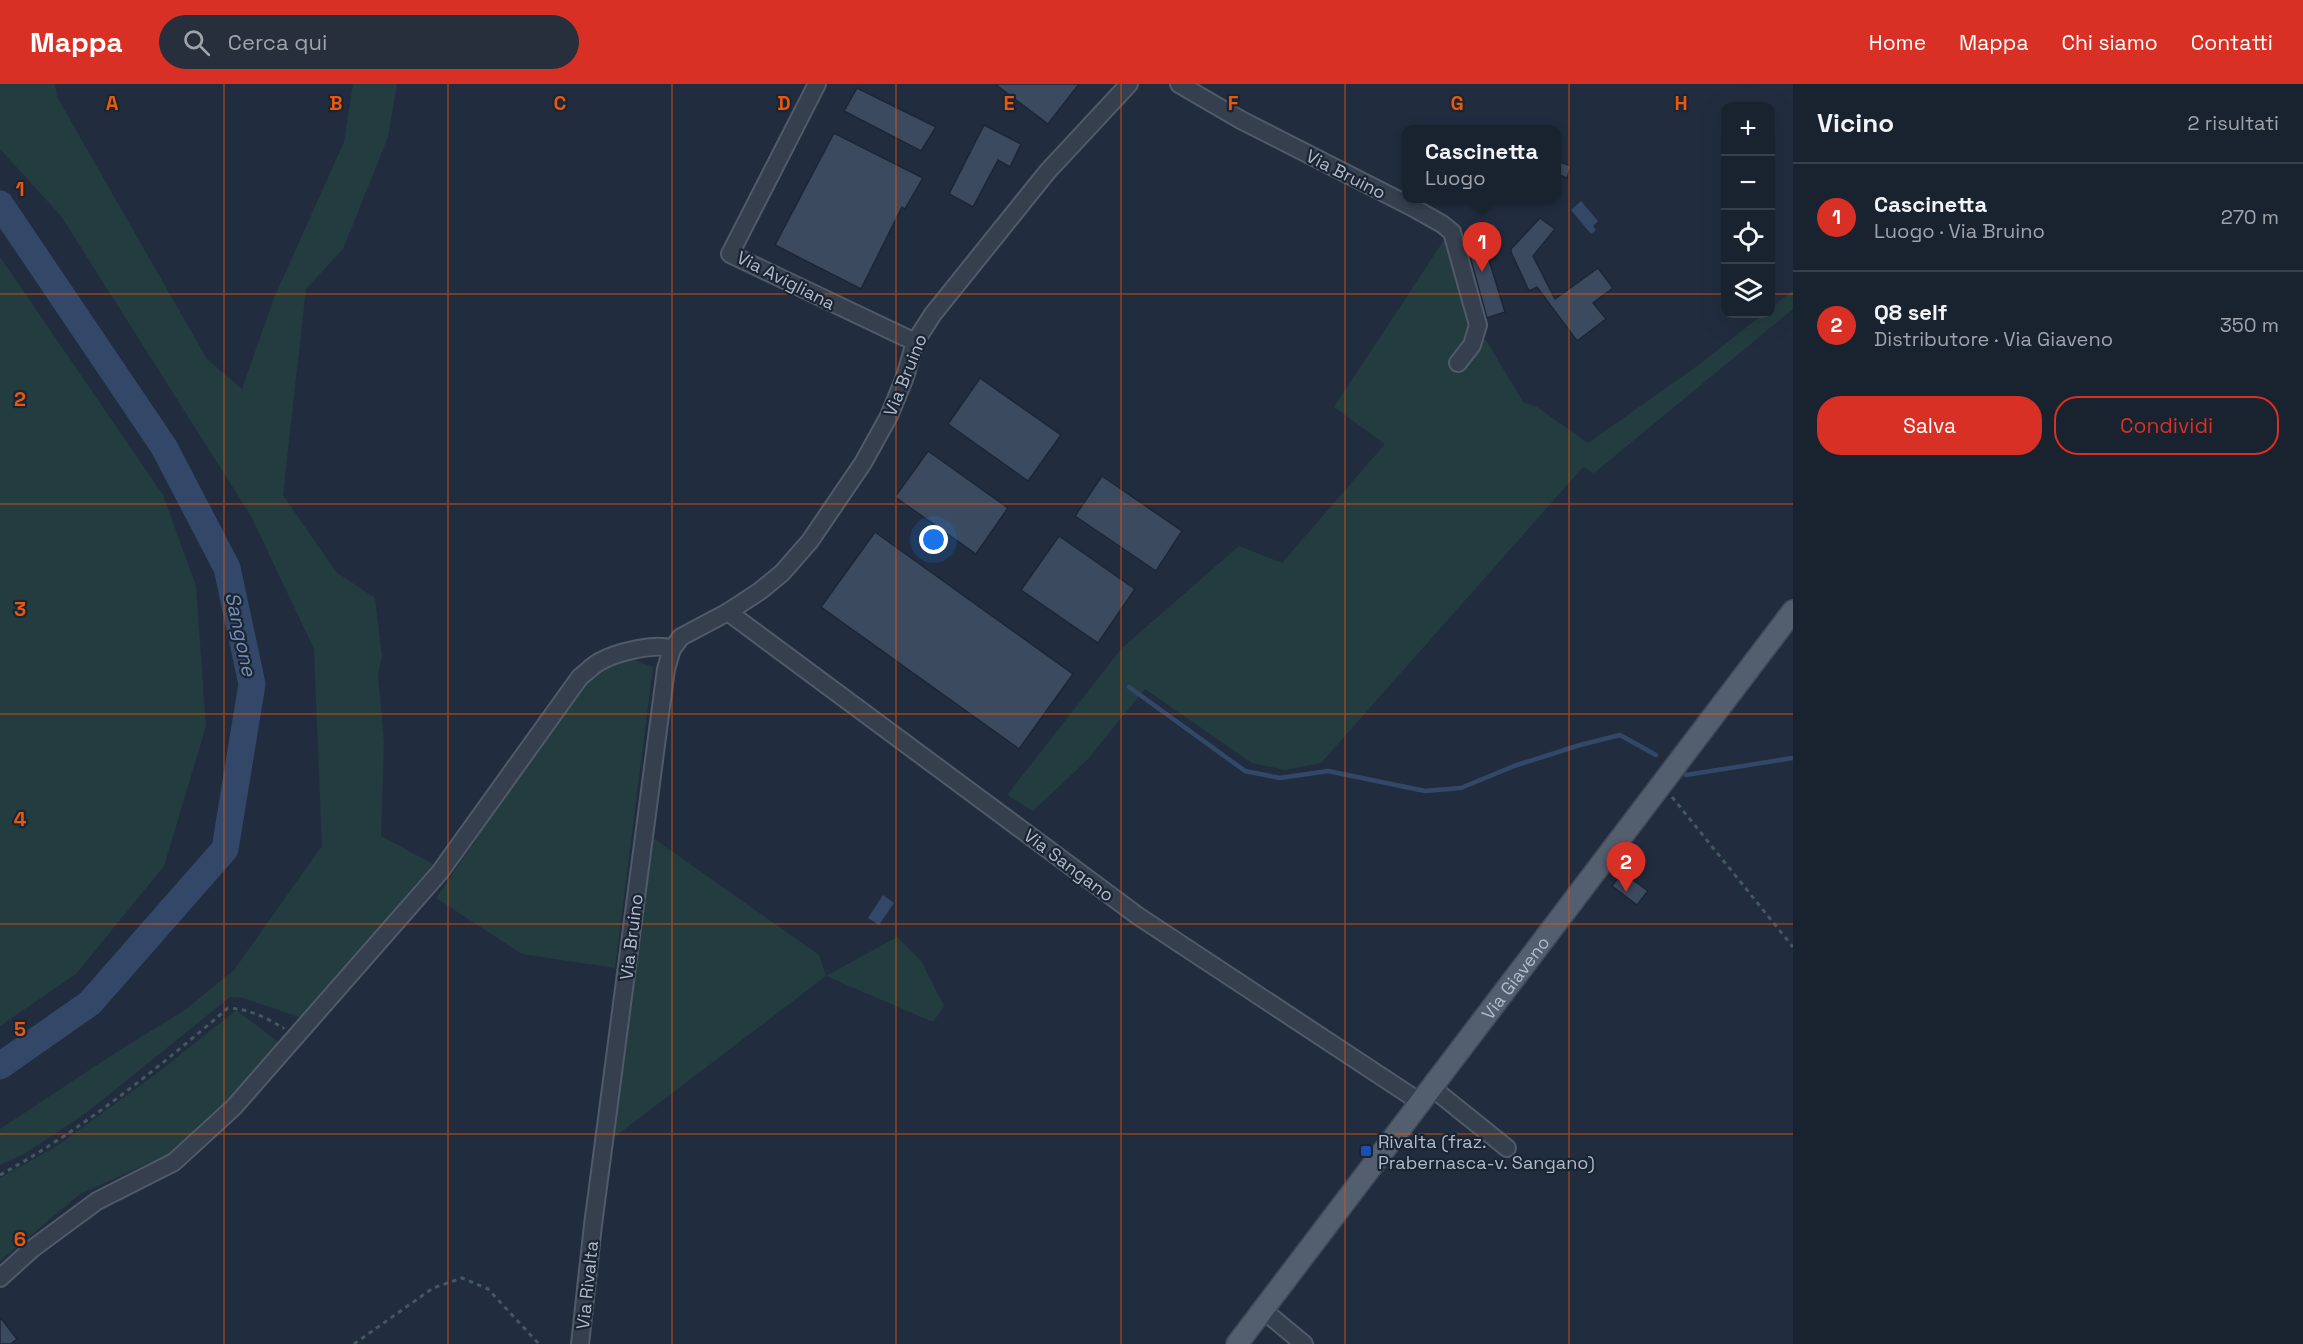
<!DOCTYPE html>
<html lang="it">
<head>
<meta charset="utf-8">
<style>
	body { margin:0; font-family:"Space Grotesk",sans-serif; background:#262f3b; color:#f1f3f6 }
	.controls { position:absolute; right:18px; top:18px; display:grid; overflow:hidden; border-radius:12px; box-shadow:0 6px 24px #0002 }
	.controls button { width:54px; height:54px; display:grid; place-items:center; padding:0; border:0; border-bottom:2px solid #373f4b; background:#19222f; color:#f1f3f6; font:30px sans-serif }
	.you { position:absolute; left:934px; top:456px; width:21px; height:21px; margin:-15px; border:4px solid #fff; border-radius:50%; background:#1a73e8; box-shadow:0 0 0 9px #1a73e833 }
	.badge { display:grid; place-items:center; width:39px; height:39px; border-radius:50%; background:#d93025; color:#fff; font-size:20px; font-weight:700 }
	.pin { position:absolute; translate:-50% -50px; filter:drop-shadow(0 2px 3px #0008) }
	.pin::after { content:''; position:absolute; top:32px; width:21px; height:18px; background:inherit; clip-path:polygon(0 0,100% 0,50% 100%) }
	.popup { position:absolute; left:1402px; top:41px; width:159px; height:78px; box-sizing:border-box; display:grid; place-content:center; border-radius:12px; background:#19222f; filter:drop-shadow(0 2px 4px #0005); font-size:20px; white-space:nowrap; color:#9fa4aa }
	.popup b { font-size:22px; color:#f1f3f6 }
	.popup::after { content:''; position:absolute; left:50%; top:100%; margin-left:-12px; border:12px solid transparent; border-top-color:#19222f }
	.list { margin:0; padding:0; list-style:none }
	h2 { display:flex; justify-content:space-between; align-items:center; height:78px; margin:0; padding:0 24px; font-size:26px }
	h2 small { font-size:20px; font-weight:400; color:#9fa4aa }
	.list li { display:grid; grid-template-columns:39px 1fr auto; gap:18px; align-items:center; box-sizing:border-box; height:108px; padding:0 24px; border-top:2px solid #373f4b }
	.list b { display:block; font-size:22px; white-space:nowrap }
	.list p { margin:0; font-size:20px; white-space:nowrap; color:#9fa4aa }
	.list em { font-size:20px; font-style:normal; color:#9fa4aa }
	.actions { display:flex; gap:12px; padding:18px 24px }
	.actions a { flex:1; padding:14px 0; border:2px solid #d93025; border-radius:24px; text-align:center; font-size:21px; color:#d93025 }
	.actions .main { background:#d93025; color:#fff }
	.icon { flex:none; width:33px; height:33px; fill:none; stroke:currentColor; stroke-width:2; stroke-linecap:round; stroke-linejoin:round }
	.map { position:relative; flex:none; width:1793px; height:1260px; overflow:hidden }
	header { display:flex; align-items:center; gap:36px; box-sizing:border-box; height:84px; padding:0 30px; background:#d93025; color:#fff }
	header strong { font-size:28px }
	nav { display:flex; gap:33px; margin-inline-start:auto; font-size:21px }
	.search { width:420px; height:54px; background:#262f3b; display:flex; align-items:center; gap:15px; box-sizing:border-box; padding:0 21px; border-radius:33px; color:#9fa4aa; font-size:22px }
	main { display:flex }
	aside { flex:1; background:#19222f }
	.map>svg:first-child { display:block }
</style>
</head>
<body>
<header>
<strong>Mappa</strong>
<div class="search"><svg class="icon" aria-label="search" viewBox="0 0 24 24"><circle cx="10" cy="10" r="6"/><path d="M15 15l6 6"/></svg>Cerca qui</div>
<nav><a>Home</a><a>Mappa</a><a>Chi siamo</a><a>Contatti</a></nav>
</header>
<main>
<div class="map">
<svg width="1793" height="1260" viewBox="0 0 1793 1260">
	<rect width="100%" height="100%" fill="#212d3f"/>
	<!-- green -->
	<path fill="#233c40" d="M0 0H55L57 13 207 275 242 305 274 214 344 58 353 0H397L388 53 343 165 306 205 283 411 336 488 375 514 382 573 378 590 384 658 381 752 433 780 302 934 243 914 230 913 86 1029 24 1070 0 1081V1045L115 969 185 926 234 886 322 762 314 565 251 432 61 132 0 65Z
		M1446 153 1473 245 1486 256 1523 318 1537 323 1588 359 1700 280 1763 230H1770L1771 224 1793 206V225L1594 389 1583 383 1321 679 1285 686 1252 679 1145 605 1087 676 1033 727 1007 711 1122 564 1239 462 1282 479 1385 360 1334 323Z
		M0 173 163 411 196 502 206 642 164 782 76 890 0 942Z
		M629 574 653 583 615 884 522 870 436 814 584 598 601 584Z
		M649 751 819 871 826 892 897 853 921 877 944 922 933 938 826 892 613 1054Z
		M236 926 281 960 219 1027 171 1069 80 1110 0 1177V1094L57 1062 156 990Z"/>
	<!-- water -->
	<path fill="#334868" d="M1581 117 1598 137 1593 142 1596 146 1591 150 1571 126Z
		M883 811 894 819 879 841 868 834Z"/>
	<g fill="none" stroke-linecap="round" stroke-linejoin="round">
		<!-- stream -->
		<path stroke="#334868" stroke-width="4.5" d="M1129 603 1245 687 1280 694 1328 687 1425 707 1461 704 1514 682 1580 661 1620 651 1656 671
			M1686 691 1793 674"/>
		<!-- river -->
		<path stroke="#334868" stroke-width="27" d="M0 120 164 363 227 484 252 600 225 765 90 919 0 982"/>
	</g>
	<!-- building -->
	<path fill="#3c4a5f" stroke="#1c2635" stroke-width="1.5" d="M995 0H1079L1048 40Z
		M857 4 936 43 921 67 844 27Z
		M984 41 1021 60 1010 83 998 76 973 123 949 110Z
		M834 49 923 94 905 125 902 123 861 205 775 161Z
		M1557 77 1571 82 1567 94 1557 90Z
		M1540 134 1555 145 1533 172 1555 215 1598 184 1613 204 1593 219 1606 235 1577 257 1537 203 1529 207 1511 168V165Z
		M1479 144 1505 228 1487 234 1463 147Z
		M980 294 1061 351 1028 397 948 340Z
		M928 367 1008 424 976 470 895 413Z
		M1102 392 1182 447 1156 487 1075 432Z
		M875 448 1073 590 1019 665 821 523Z
		M1059 452 1135 505 1098 559 1021 506Z
		M1622 788 1648 807 1637 821 1612 802Z
		M0 1233 17 1255 11 1260H0Z"/>
	<g fill="none" stroke-linecap="round" stroke-linejoin="round">
		<!-- minor casing -->
		<g stroke="#505a69" stroke-width="20">
			<path id="minor" d="M817 0 730 170 915 258
				M1179 0 1241 36 1412 123 1442 140 1452 148 1478 241 1472 261 1458 279
				M728 528 1138 832 1420 1018
				M1431 1003 1507 1064
				M0 1194 32 1165 97 1117 174 1078 234 1023 440 788 580 593C586 589 592 582 599 578 614 569 656 558 672 565L681 553 728 528 760 507 782 489 810 457 863 379 889 332 905 293 915 258 933 230 1048 87 1129 0
				M1263 1226 1304 1260
				M580 1260 593 1141 666 585 672 565"/>
		</g>
		<!-- major casing -->
		<g stroke="#3e4857" stroke-width="24">
			<g id="major">
				<path id="s1" d="M1237 1260 1793 527"/>
			</g>
		</g>
		<!-- path -->
		<path stroke="#41595d" stroke-width="3" stroke-dasharray="4.5 4.5" stroke-linecap="butt" d="M1672 713 1793 863
			M0 1091C82 1046 157 985 228 924 249 925 265 933 283 944L284 943
			M354 1260 433 1204 462 1194 488 1205 539 1260"/>
		<!-- minor -->
		<use href="#minor" stroke="#353f4e" stroke-width="16"/>
		<!-- major -->
		<use href="#major" stroke="#535e6f" stroke-width="21"/>
	</g>
	<!-- grid -->
	<path fill="none" stroke="#e8590c" stroke-width="1.5" stroke-opacity="0.55" d="M224 0V1260M448 0V1260M672 0V1260M896 0V1260M1121 0V1260M1345 0V1260M1569 0V1260M0 210H1726M1770 210H1793M0 420H1793M0 630H1793M0 840H1793M0 1050H1793"/>
	<!-- markers -->
	<rect fill="#1a4fb4" stroke="#1a2433" stroke-width="2" x="1360" y="1061" width="12" height="12" rx="3"/>
	<g text-anchor="middle" dominant-baseline="central" stroke-width="4.5" stroke-linejoin="round" paint-order="stroke">
		<!-- street labels -->
		<g font-size="18" fill="#b0baca" stroke="#1a2433">
			<text transform="translate(1346 90) rotate(27)">Via Bruino</text>
			<text transform="translate(786 196) rotate(27)">Via Avigliana</text>
			<text transform="translate(905 291) rotate(-68)">Via Bruino</text>
			<text transform="translate(1069 781) rotate(37)">Via Sangano</text>
			<text transform="translate(631 853) rotate(-83)">Via Bruino</text>
			<text stroke="none"><textPath href="#s1" startOffset="460">Via Giaveno</textPath></text>
			<text transform="translate(587 1201) rotate(-84)">Via Rivalta</text>
		</g>
		<!-- poi labels -->
		<g font-size="18" fill="#b0baca" stroke="#1a2433" text-anchor="start">
			<text x="1378" y="1057">Rivalta (fraz.<tspan x="1378" dy="21">Prabernasca-v. Sangano)</tspan></text>
		</g>
		<!-- water labels -->
		<g font-size="20" font-style="italic" fill="#758fb5" stroke="#1a2433">
			<text transform="translate(241 550) rotate(78)">Sangone</text>
		</g>
	</g>
	<g font-size="20" text-anchor="middle" font-weight="bold" fill="#e8590c" stroke="#1a2433" stroke-width="4.5" stroke-linejoin="round" paint-order="stroke">
		<text x="112" y="26">A</text>
		<text x="336" y="26">B</text>
		<text x="560" y="26">C</text>
		<text x="784" y="26">D</text>
		<text x="1009" y="26">E</text>
		<text x="1233" y="26">F</text>
		<text x="1457" y="26">G</text>
		<text x="1681" y="26">H</text>
		<text x="20" y="112">1</text>
		<text x="20" y="322">2</text>
		<text x="20" y="532">3</text>
		<text x="20" y="742">4</text>
		<text x="20" y="952">5</text>
		<text x="20" y="1162">6</text>
	</g>
</svg>
<div class="controls">
<button>+</button>
<button>−</button>
<button><svg class="icon" aria-label="locate" viewBox="0 0 24 24"><circle cx="12" cy="12" r="6"/><path d="M12 2v4M12 18v4M2 12h4M18 12h4"/></svg></button>
<button><svg class="icon" aria-label="layers" viewBox="0 0 24 24"><path d="M12 4l9 5-9 5-9-5zM3 14l9 5 9-5"/></svg></button>
</div>
<div class="you"></div>
<div class="pin badge" style="left:1482px;top:188px">1</div>
<div class="popup"><b>Cascinetta</b>Luogo</div>
<div class="pin badge" style="left:1626px;top:808px">2</div>
</div>
<aside>
<h2>Vicino<small>2 risultati</small></h2>
<ul class="list">
<li><span class="badge">1</span><div><b>Cascinetta</b><p>Luogo · Via Bruino</p></div><em>270 m</em></li>
<li><span class="badge">2</span><div><b>Q8 self</b><p>Distributore · Via Giaveno</p></div><em>350 m</em></li>
</ul>
<div class="actions"><a class="main">Salva</a><a>Condividi</a></div>
</aside>
</main>
</body>
</html>
